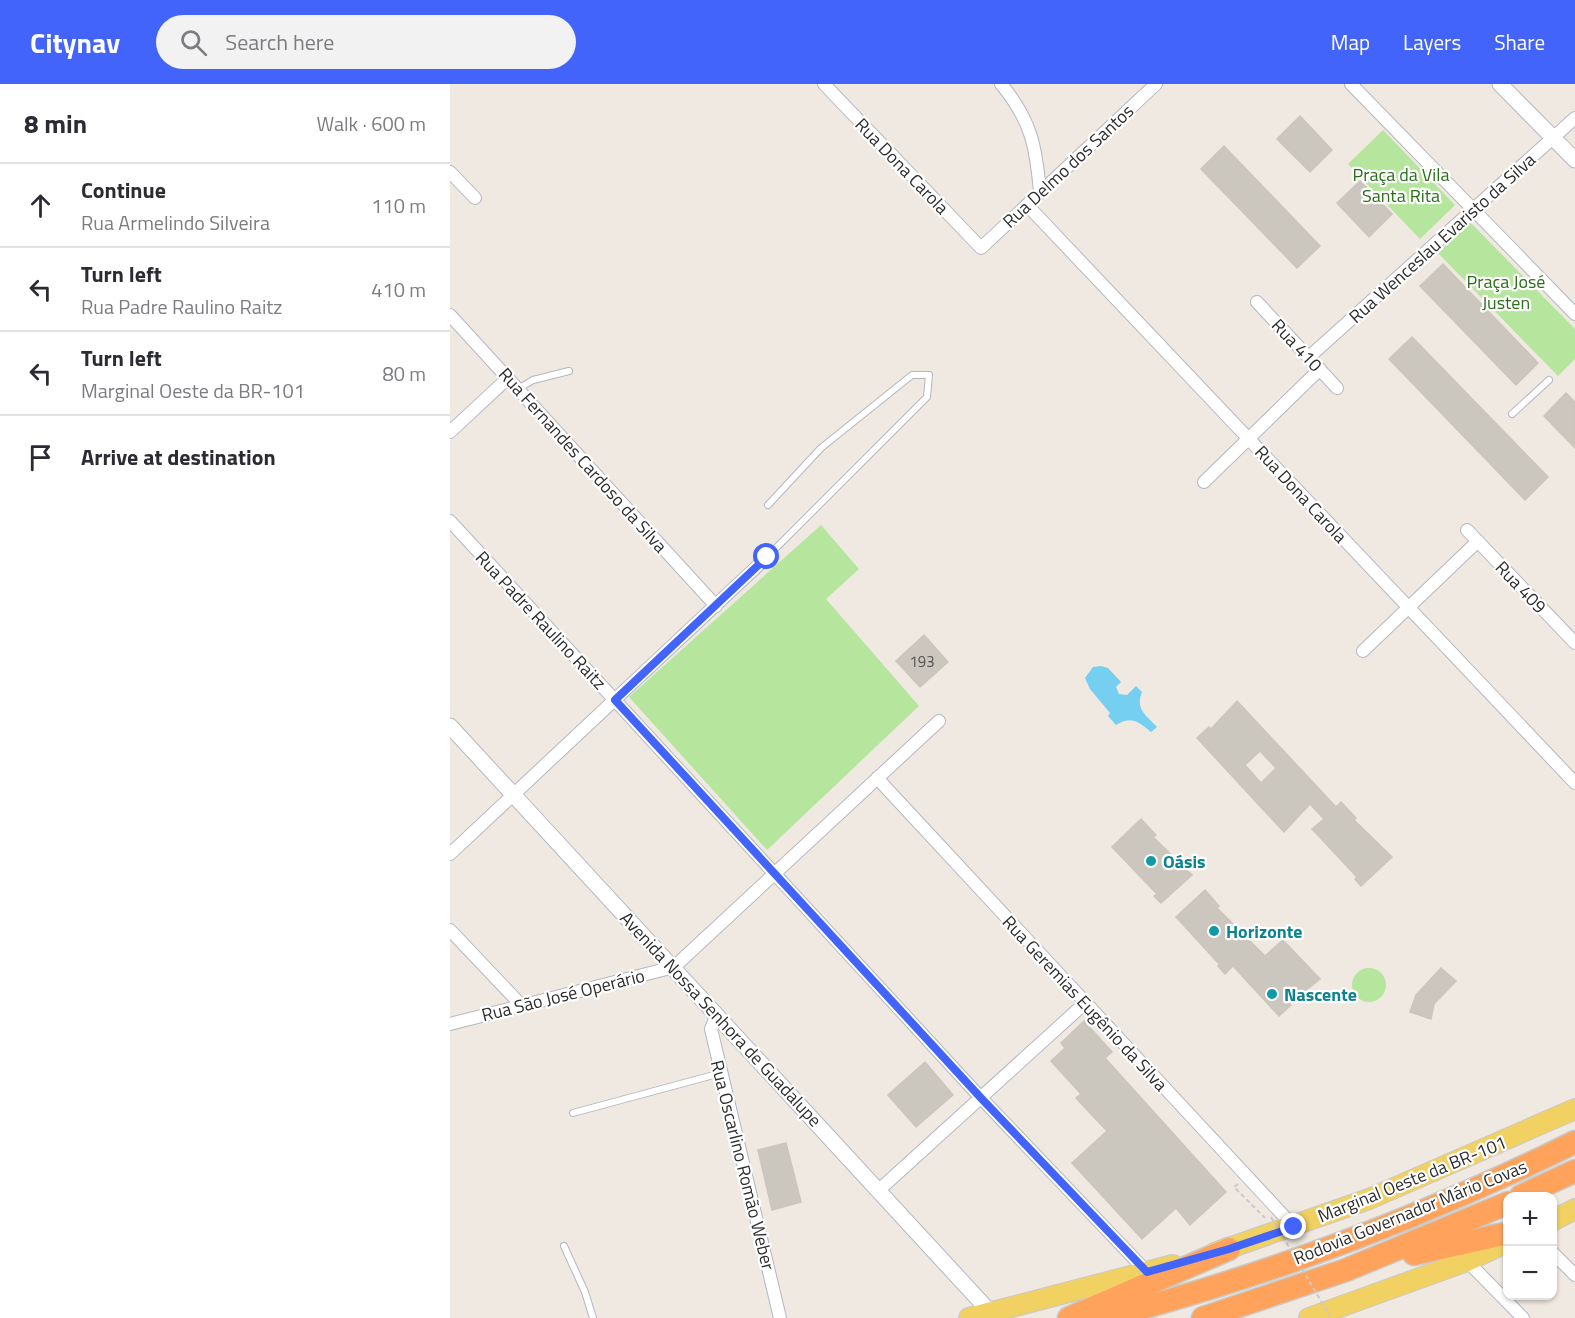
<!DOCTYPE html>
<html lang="en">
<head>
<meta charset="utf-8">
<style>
	body { margin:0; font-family:"Titillium Web",sans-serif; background:#f2f2f3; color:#2b2b33 }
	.controls { position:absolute; right:18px; bottom:18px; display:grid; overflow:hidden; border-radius:12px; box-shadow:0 2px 4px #0004 }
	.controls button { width:54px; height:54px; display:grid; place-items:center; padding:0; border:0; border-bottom:2px solid #e1e1e2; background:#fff; color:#2b2b33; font:30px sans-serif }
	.stop { position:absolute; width:18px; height:18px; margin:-14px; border:4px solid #4264fb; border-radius:50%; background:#fff }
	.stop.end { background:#4264fb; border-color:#fff; box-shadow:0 2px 6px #0008 }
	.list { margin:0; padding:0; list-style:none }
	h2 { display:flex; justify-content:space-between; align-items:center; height:78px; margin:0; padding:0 24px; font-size:26px }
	h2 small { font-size:20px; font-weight:400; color:#7c7c81 }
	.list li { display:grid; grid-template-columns:39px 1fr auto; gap:18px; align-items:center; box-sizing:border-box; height:84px; padding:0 24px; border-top:2px solid #e1e1e2 }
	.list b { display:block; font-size:22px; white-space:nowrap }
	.list p { margin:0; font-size:20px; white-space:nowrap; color:#7c7c81 }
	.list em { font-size:20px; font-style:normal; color:#7c7c81 }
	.icon { flex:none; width:33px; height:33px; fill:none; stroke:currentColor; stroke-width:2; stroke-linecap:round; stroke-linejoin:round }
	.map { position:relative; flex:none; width:1125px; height:1234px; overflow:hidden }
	header { display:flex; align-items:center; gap:36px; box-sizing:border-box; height:84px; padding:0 30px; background:#4264fb; color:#fff }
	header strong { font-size:28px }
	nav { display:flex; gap:33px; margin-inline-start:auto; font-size:21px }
	.search { width:420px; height:54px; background:#f2f2f3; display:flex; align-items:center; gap:15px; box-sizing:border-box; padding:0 21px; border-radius:33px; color:#7c7c81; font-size:22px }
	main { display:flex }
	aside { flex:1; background:#fff }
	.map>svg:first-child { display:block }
</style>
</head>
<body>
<header>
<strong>Citynav</strong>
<div class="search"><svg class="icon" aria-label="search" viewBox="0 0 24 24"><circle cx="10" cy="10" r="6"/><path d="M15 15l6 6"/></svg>Search here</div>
<nav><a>Map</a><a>Layers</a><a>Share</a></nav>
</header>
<main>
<aside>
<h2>8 min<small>Walk · 600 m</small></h2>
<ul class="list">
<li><svg class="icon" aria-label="ahead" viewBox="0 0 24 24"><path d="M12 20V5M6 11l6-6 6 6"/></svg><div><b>Continue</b><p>Rua Armelindo Silveira</p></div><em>110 m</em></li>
<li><svg class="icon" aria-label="left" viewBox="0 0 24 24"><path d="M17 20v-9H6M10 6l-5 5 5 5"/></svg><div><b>Turn left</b><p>Rua Padre Raulino Raitz</p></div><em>410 m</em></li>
<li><svg class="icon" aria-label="left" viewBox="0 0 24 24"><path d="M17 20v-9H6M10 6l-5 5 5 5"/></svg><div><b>Turn left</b><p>Marginal Oeste da BR-101</p></div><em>80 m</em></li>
<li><svg class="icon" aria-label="arrive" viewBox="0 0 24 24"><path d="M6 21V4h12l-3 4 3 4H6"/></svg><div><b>Arrive at destination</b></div></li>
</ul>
</aside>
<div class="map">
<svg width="1125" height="1234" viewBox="0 0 1125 1234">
	<rect width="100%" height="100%" fill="#efe9e1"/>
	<!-- green -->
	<path fill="#b6e59e" d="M933 46 1005 121 970 155 898 80Z
		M1020 138 1125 245V275L1108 292 988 169Z
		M371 441 409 485 376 515 469 622 317 766 179 613Z
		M902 901a17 17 0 1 1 34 0a17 17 0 1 1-34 0Z"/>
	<!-- water -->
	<path fill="#75cff0" d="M651 582 658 584 671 598 666 603 669 610 677 611 686 602 692 608C685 625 696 631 707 643L701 648C687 637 682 632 666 641L658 632 660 629 640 605 635 594 643 583Z"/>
	<!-- building -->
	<path fill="#cbc7bf" stroke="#cbc5ba" stroke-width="1.5" fill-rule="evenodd" d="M850 32 882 66 860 88 827 55Z
		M774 62 870 162 847 184 751 85Z
		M910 97 942 130 919 153 887 119Z
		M993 180 1088 279 1066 301 970 202Z
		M962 253 1098 393 1075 416 939 275Z
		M1116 309 1125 318V364L1094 332Z
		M474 551 498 578 470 603 446 577Z
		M787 617 886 723 891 718 906 734 904 736 942 773 911 802 905 795 907 793 862 745 874 735 860 720 834 748 747 654 759 643 761 645ZM810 667 826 684 811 699 795 681Z
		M691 735 706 751 703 753 742 791 711 819 704 812 707 810 662 763Z
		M755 806 769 822 767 824 815 872 833 856 870 895 840 919 841 921 829 932 783 882 775 890 768 882 770 881 726 833Z
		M991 884 1006 897 984 920 981 935 960 928 966 911Z
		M634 937 662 968 655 974 776 1108 740 1141 726 1124 692 1155 622 1079 657 1047 626 1014 631 1010 601 977 615 964 611 959Z
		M475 978 503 1011 466 1043 438 1011Z
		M336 1059 351 1118 322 1126 308 1066Z"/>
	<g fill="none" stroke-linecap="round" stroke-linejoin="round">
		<!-- service casing -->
		<g stroke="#b4b7c1" stroke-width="8">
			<path id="service" d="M68 305 83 296 119 287
				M1062 330 1099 296
				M317 473 477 313 479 291H462L371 364 318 421
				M123 1029 271 989
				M114 1162 135 1208 143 1234"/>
		</g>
		<!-- minor casing -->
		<g stroke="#b4b7c1" stroke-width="14">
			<path id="minor" d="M374 0 531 164 706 0
				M551 0C581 36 586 62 590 108
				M901 0 1125 230
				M0 88 25 114
				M577 121 1125 699
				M807 218 887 304
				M0 231 266 522
				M859 273 1125 34
				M0 348 58 294
				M754 398 870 285
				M0 437 531 1014 697 1188
				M1017 446 1125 559
				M913 567 1028 457
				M427 694 844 1143
				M0 770 317 473
				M0 846 72 922
				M267 930 261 945 330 1234
				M0 940 224 883 489 637
				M429 1106 635 919
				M1102 1168 1125 1191
				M1017 1177 1073 1234"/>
		</g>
		<!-- tertiary casing -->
		<g stroke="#b4b7c1" stroke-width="17">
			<path id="tertiary" d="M1050 0 1125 76
				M0 642 541 1229"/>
		</g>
		<!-- primary casing -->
		<g stroke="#c9c9c9" stroke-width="22">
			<path id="primary" d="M1102 1137 1125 1125
				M765 1169 919 1115 1125 1025
				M519 1234 723 1181
				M859 1234 1017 1177 1058 1158"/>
		</g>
		<!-- motorway casing -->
		<g stroke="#c9c9c9" stroke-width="25">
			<path id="motorway" d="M1071 1112 1125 1087
				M964 1170 1058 1149
				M619 1234 779 1165
				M655 1234C816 1192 976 1132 1125 1058
				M753 1234 896 1186 1058 1119"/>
		</g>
		<!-- path -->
		<path stroke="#c9c9c9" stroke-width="2" stroke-dasharray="4.5 3" stroke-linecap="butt" d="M788 1100 784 1103 815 1134"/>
		<!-- service -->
		<use href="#service" stroke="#fff" stroke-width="6"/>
		<!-- minor -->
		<use href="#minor" stroke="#fff" stroke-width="12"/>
		<!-- tertiary -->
		<use href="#tertiary" stroke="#fff" stroke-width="15"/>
		<!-- primary -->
		<use href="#primary" stroke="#f2d163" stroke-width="20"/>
		<!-- motorway -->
		<use href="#motorway" stroke="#ffa35c" stroke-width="22"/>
		<!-- path-bridge -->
		<path stroke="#c9c9c9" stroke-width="2" stroke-dasharray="4.5 3" stroke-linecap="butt" d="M821 1133 880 1232"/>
	</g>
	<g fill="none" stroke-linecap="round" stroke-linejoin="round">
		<!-- route -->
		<path stroke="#4264fb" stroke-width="8" d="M317 473 165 616 531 1014 697 1188 779 1165 844 1143"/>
	</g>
	<!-- markers -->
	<g fill="#0f9aa8" stroke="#fff" stroke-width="2">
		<circle cx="701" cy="777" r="6"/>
		<circle cx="764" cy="847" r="6"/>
		<circle cx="822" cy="910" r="6"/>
	</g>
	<g text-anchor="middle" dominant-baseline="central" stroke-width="4.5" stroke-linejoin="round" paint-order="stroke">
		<!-- number labels -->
		<g font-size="15" fill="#555452">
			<text x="472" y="577">193</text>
		</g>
		<!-- street labels -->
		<g font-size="18" fill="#2e2e2e" stroke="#fff">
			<text transform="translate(452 82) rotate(46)">Rua Dona Carola</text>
			<text transform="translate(618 82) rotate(-43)">Rua Delmo dos Santos</text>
			<text transform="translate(992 154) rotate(-42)">Rua Wenceslau Evaristo da Silva</text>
			<text transform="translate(847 261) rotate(47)">Rua 410</text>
			<text transform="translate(133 376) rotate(48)">Rua Fernandes Cardoso da Silva</text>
			<text transform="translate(851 410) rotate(47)">Rua Dona Carola</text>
			<text transform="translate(1071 503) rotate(46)">Rua 409</text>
			<text transform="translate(91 536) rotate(47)">Rua Padre Raulino Raitz</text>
			<text transform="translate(113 911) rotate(-14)">Rua São José Operário</text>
			<text transform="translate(635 919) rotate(47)">Rua Geremias Eugênio da Silva</text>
			<text transform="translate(271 935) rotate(47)">Avenida Nossa Senhora de Guadalupe</text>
			<text transform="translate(293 1081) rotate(76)">Rua Oscarlino Romão Weber</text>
			<text transform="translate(962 1095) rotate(-22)">Marginal Oeste da BR-101</text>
			<text transform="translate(960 1128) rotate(-22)">Rodovia Governador Mário Covas</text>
		</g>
		<!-- park labels -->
		<g font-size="18" fill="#2c6e1b" stroke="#fff">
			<text x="951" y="90">Praça da Vila<tspan x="951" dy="21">Santa Rita</tspan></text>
			<text x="1056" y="197">Praça José<tspan x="1056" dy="21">Justen</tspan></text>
		</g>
		<!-- culture labels -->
		<g font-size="18" font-weight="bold" fill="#0d838f" stroke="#fff" text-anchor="start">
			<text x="713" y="777">Oásis</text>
			<text x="776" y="847">Horizonte</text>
			<text x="834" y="910">Nascente</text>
		</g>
	</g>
</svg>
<div class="controls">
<button>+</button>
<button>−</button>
</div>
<div class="stop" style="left:317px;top:473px"></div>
<div class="stop end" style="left:844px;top:1143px"></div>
</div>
</main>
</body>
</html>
